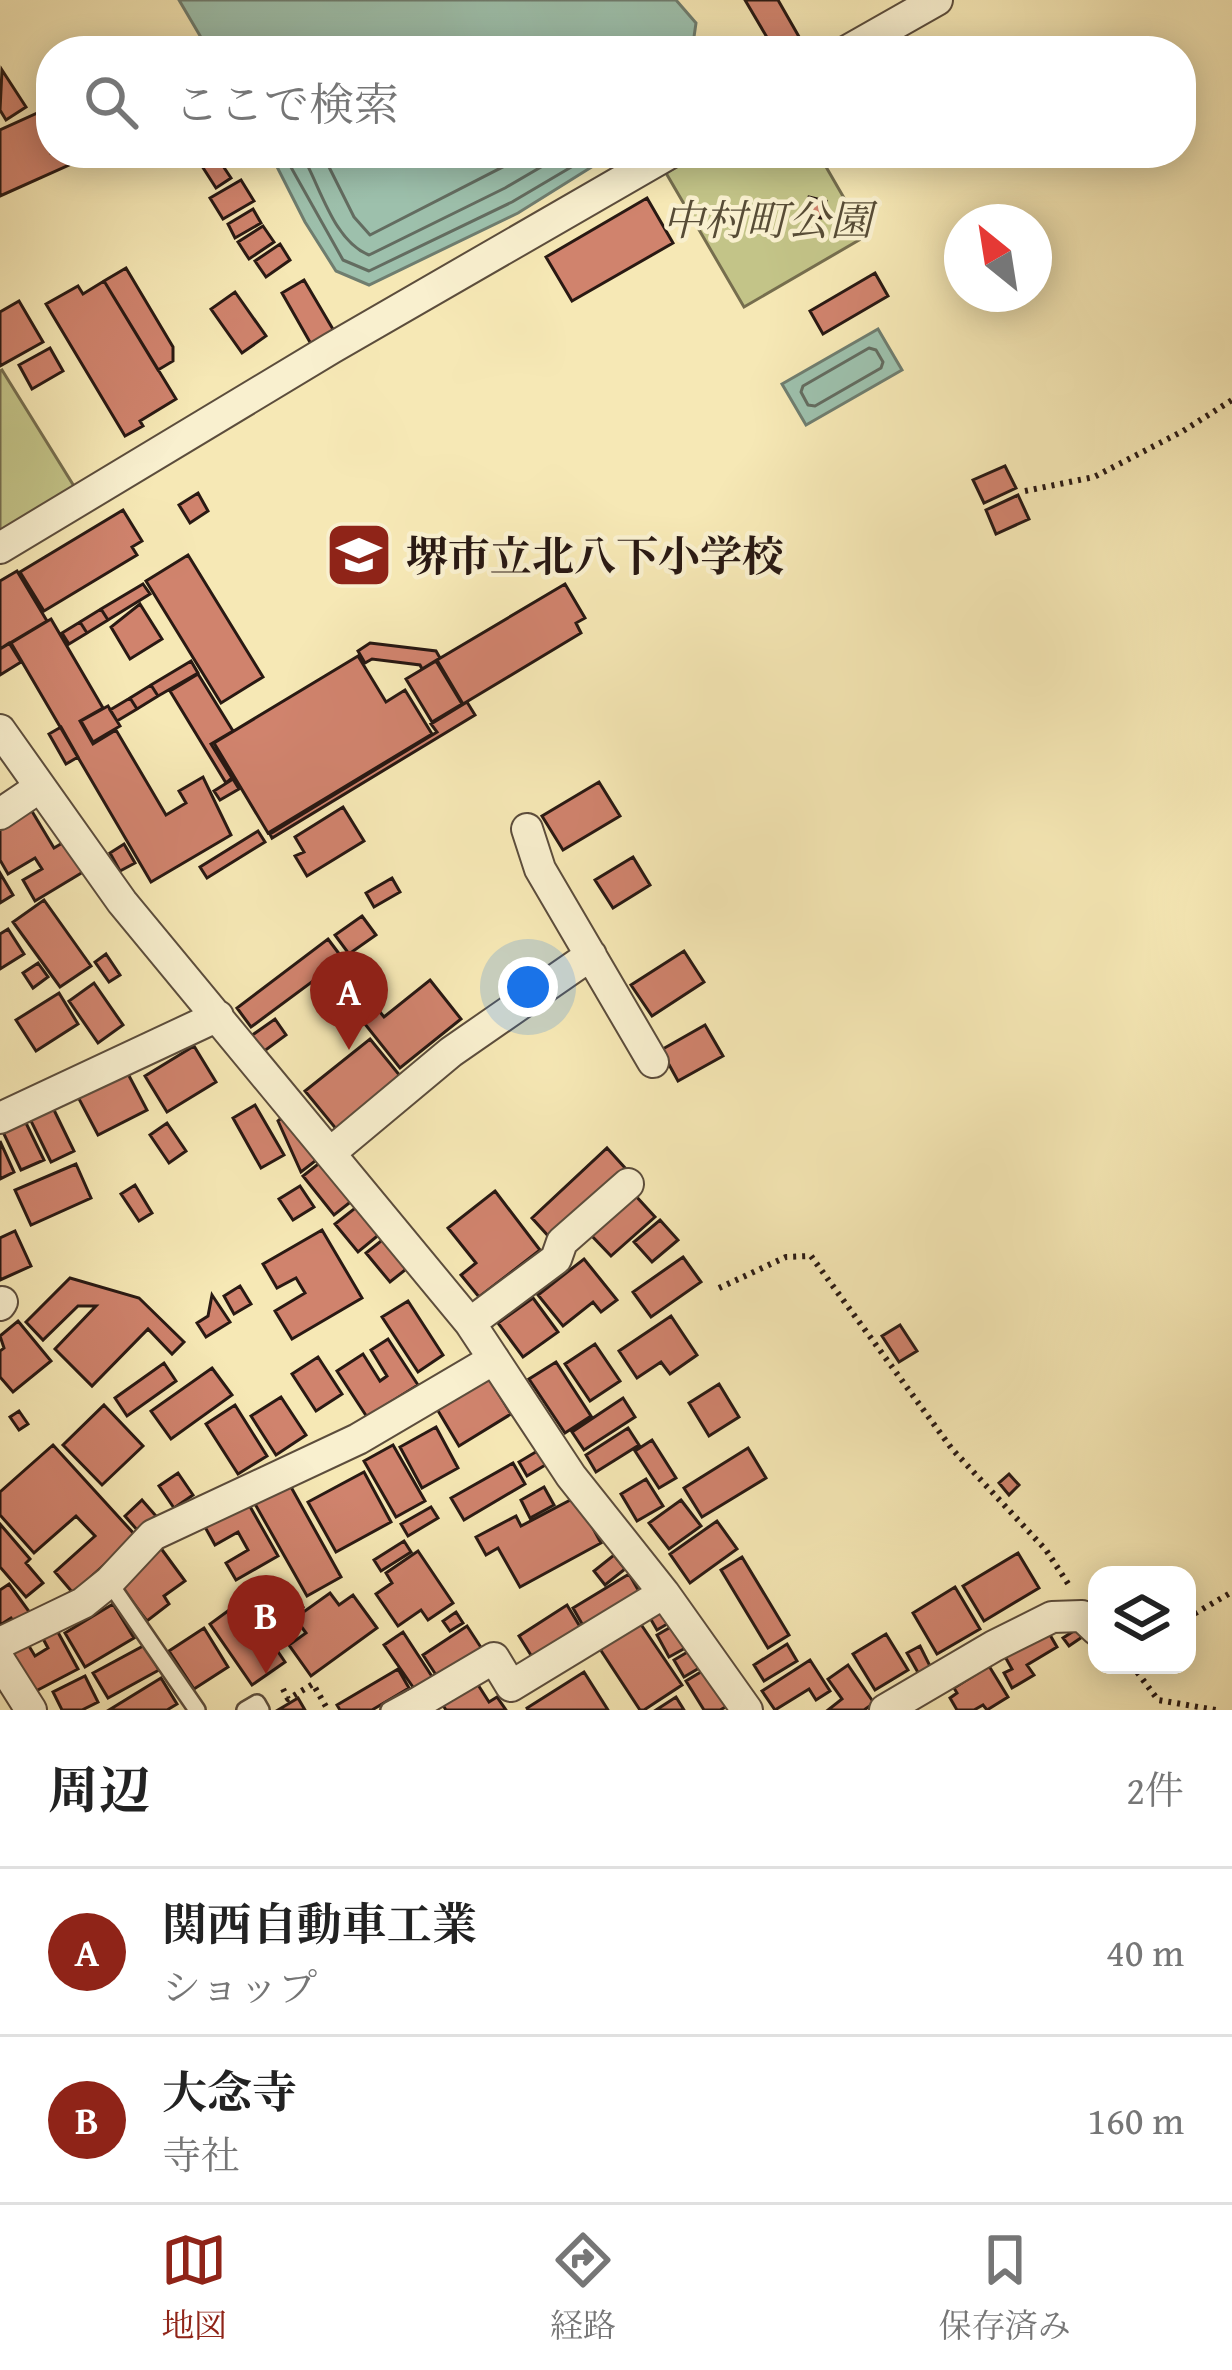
<!DOCTYPE html>
<html lang="ja">
<head>
<meta charset="utf-8">
<style>
	body { margin:0; font-family:"Gentium Book Plus","Noto Serif JP",serif; background:#f6f6f6; color:#222 }
	.controls { position:absolute; right:36px; bottom:36px; display:grid; overflow:hidden; border-radius:24px; box-shadow:0 6px 30px #0003 }
	.controls button { width:108px; height:108px; display:grid; place-items:center; padding:0; border:0; border-bottom:3px solid #e0e0e0; background:#fff; color:#222; font:60px sans-serif }
	.compass { position:absolute; left:944px; top:204px; width:108px; height:108px; border-radius:50%; background:#fff; box-shadow:0 6px 30px #0003; rotate:330deg }
	.you { position:absolute; left:528px; top:987px; width:42px; height:42px; margin:-30px; border:9px solid #fff; border-radius:50%; background:#1a73e8; box-shadow:0 0 0 18px #1a73e833 }
	.badge { display:grid; place-items:center; width:78px; height:78px; border-radius:50%; background:#8f2418; color:#fff; font-size:39px; font-weight:700 }
	.pin { position:absolute; translate:-50% -99px; filter:drop-shadow(0 3px 6px #0008) }
	.pin::after { content:''; position:absolute; top:63px; width:42px; height:36px; background:inherit; clip-path:polygon(0 0,100% 0,50% 100%) }
	.list { margin:0; padding:0; list-style:none }
	h2 { display:flex; justify-content:space-between; align-items:center; height:156px; margin:0; padding:0 48px; font-size:51px }
	h2 small { font-size:39px; font-weight:400; color:#767676 }
	.list li { display:grid; grid-template-columns:78px 1fr auto; gap:36px; align-items:center; box-sizing:border-box; height:168px; padding:0 48px; border-top:3px solid #e0e0e0 }
	.list b { display:block; font-size:45px; white-space:nowrap }
	.list p { margin:0; font-size:39px; white-space:nowrap; color:#767676 }
	.list em { font-size:39px; font-style:normal; color:#767676 }
	.icon { flex:none; width:66px; height:66px; fill:none; stroke:currentColor; stroke-width:2; stroke-linecap:round; stroke-linejoin:round }
	.map { position:relative; flex:none; width:1232px; height:1710px; overflow:hidden }
	.search { position:absolute; background:#fff; box-shadow:0 6px 30px #0003; left:36px; right:36px; top:36px; height:132px; display:flex; align-items:center; gap:30px; box-sizing:border-box; padding:0 42px; border-radius:48px; color:#767676; font-size:45px }
	.sheet { height:492px; background:#fff }
	nav { display:flex; justify-content:space-around; align-items:center; box-sizing:border-box; height:168px; border-top:3px solid #e0e0e0; background:#fff; font-size:33px; color:#767676 }
	nav a { display:grid; justify-items:center; gap:6px }
	nav .on { color:#8f2418 }
	.map>svg:first-child { display:block }
</style>
</head>
<body>
<div class="map">
<svg width="1232" height="1710" viewBox="0 0 1232 1710">
	<rect width="100%" height="100%" fill="#f6e8b5"/>
	<filter id="stains"><feTurbulence type="fractalNoise" baseFrequency=".00167" numOctaves="4"/><feColorMatrix values="0 0 0 0 .2 0 0 0 0 .09 0 0 0 0 .02 0 0 0 .5 -.17"/></filter>
	<radialGradient id="worn" r=".72"><stop offset=".6" stop-color="#630" stop-opacity="0"/><stop offset="1" stop-color="#630" stop-opacity=".3"/></radialGradient>
	<!-- green -->
	<path fill="#c3c488" stroke="#766e4e" stroke-width="3" d="M700 153H818L866 236 744 307 666 173Z
		M2 370 77 491 0 536V371Z"/>
	<!-- water -->
	<path fill="#9dc0ac" stroke="#6f7d6f" stroke-width="3" d="M179 0H676L696 23 692 51H209Z
		M270 153H614L518 213 369 285 336 271 305 222Z
		M878 329 902 370 806 425 782 384Z"/>
	<g fill="none" stroke-linecap="round" stroke-linejoin="round">
		<!-- shore -->
		<path stroke="#636c60" stroke-width="3" d="M283 153 343 260 369 271 512 202 595 153
			M301 153C320 185 333 241 369 255L505 188 565 153
			M322 153 354 217 370 235 530 153
			M869 348 876 350 883 362 881 368 815 406 808 405 801 392 803 386Z"/>
	</g>
	<!-- building -->
	<path fill="#d0836d" stroke="#291913" stroke-width="3" d="M745 0H778L802 42 786 51H775Z
		M2 70 26 107 6 120 0 110Z
		M44 110 51 126V153H63L69 165 0 196V130Z
		M215 154 231 178 216 188 200 163Z
		M241 180 254 201 223 219 210 198Z
		M809 197 826 201 821 218 804 214Z
		M647 198 673 243 572 301 546 257Z
		M253 209 261 223 235 238 228 224Z
		M263 226 274 242 249 259 238 242Z
		M280 244 290 260 266 277 255 261Z
		M126 268 173 347V361L158 370 104 281Z
		M875 273 888 296 823 334 810 311Z
		M304 280 334 331 311 344 282 293Z
		M104 281 176 399 140 421 143 426 125 436 46 304 78 286 83 294Z
		M235 292 266 336 242 353 211 309Z
		M19 301 43 342 0 366V312Z
		M50 348 63 371 32 389 19 365Z
		M1005 466 1016 488 984 503 973 480Z
		M198 493 208 511 190 523 179 505Z
		M1018 495 1029 519 996 534 986 510Z
		M123 510 142 541 132 547 137 555 44 611 20 572Z
		M188 555 263 677 221 703 146 581Z
		M17 571 47 621 0 649V581Z
		M143 584 150 594 108 620 101 609Z
		M565 584 585 618 576 623 581 633 463 704 437 660Z
		M140 604 162 639 130 659 111 627Z
		M101 609 108 620 87 633 80 622Z
		M51 619 103 708 80 721 93 744 116 730 166 815 186 803 179 791 203 777 231 835 151 882 11 643Z
		M80 622 87 633 69 644 62 633Z
		M9 643 21 662 0 675V649Z
		M370 643 436 651 440 658 422 669 420 665 372 659 365 663 358 651Z
		M358 656 386 702 405 690 432 734 268 833 214 743Z
		M191 661 198 673 158 696 151 685Z
		M436 661 462 704 432 722 406 679Z
		M198 674 233 731 211 744 232 778 226 783 170 691Z
		M151 685 158 696 137 709 130 698Z
		M130 698 137 709 117 721 110 710Z
		M467 702 475 715 272 838 270 834 437 732 431 724Z
		M108 706 120 726 93 742 81 721Z
		M61 727 78 757 66 764 49 734Z
		M233 779 239 789 220 800 214 791Z
		M599 782 620 816 563 850 542 816Z
		M343 807 364 841 307 876 295 856 304 852 295 837Z
		M30 808 54 848 64 842 83 872 35 901 23 880 42 869 35 858 8 874 0 860V826Z
		M258 831 265 842 207 878 200 867Z
		M124 844 135 863 120 871 110 853Z
		M633 857 650 885 613 908 595 880Z
		M0 873 13 895 0 903Z
		M392 878 400 892 374 907 366 893Z
		M44 900 91 966 60 987 13 922Z
		M362 916 376 935 349 954 335 935Z
		M8 929 24 954 0 969V934Z
		M328 939 358 979 328 1001 313 981 251 1027 237 1008Z
		M684 951 704 982 652 1016 631 985Z
		M106 954 120 975 109 982 95 962Z
		M38 963 48 977 33 988 23 973Z
		M430 980 461 1019 400 1068 345 999 360 987 384 1017Z
		M94 983 123 1025 98 1043 69 1001Z
		M59 993 78 1024 36 1051 16 1020Z
		M275 1019 286 1035 263 1052 251 1036Z
		M705 1025 723 1056 678 1081 661 1050Z
		M370 1039 401 1077 337 1130 305 1091Z
		M194 1046 216 1082 167 1112 145 1076Z
		M127 1072 147 1110 98 1135 78 1097Z
		M255 1105 284 1155 261 1168 233 1118Z
		M53 1108 74 1151 51 1162 30 1119Z
		M285 1115 319 1158 301 1172 278 1121Z
		M25 1121 44 1160 21 1170 3 1132Z
		M167 1123 186 1151 169 1163 150 1135Z
		M0 1141 14 1172 0 1179Z
		M607 1148 626 1169 551 1239 532 1218Z
		M322 1161 353 1200 334 1215 303 1176Z
		M76 1164 91 1198 31 1225 15 1190Z
		M135 1185 152 1213 139 1221 121 1194Z
		M300 1186 314 1207 293 1220 279 1199Z
		M495 1191 540 1250 479 1297 461 1275 476 1263 448 1228Z
		M634 1194 655 1217 611 1256 590 1234Z
		M359 1205 381 1233 358 1252 335 1224Z
		M660 1220 678 1240 652 1262 634 1242Z
		M322 1230 362 1298 292 1339 275 1311 305 1293 296 1278 277 1288 263 1264Z
		M15 1231 31 1266 0 1280V1238Z
		M386 1237 410 1266 390 1282 366 1253Z
		M683 1257 701 1282 651 1317 633 1292Z
		M584 1259 617 1300 601 1312 593 1302 563 1326 538 1295Z
		M70 1278 139 1298 184 1342 172 1354 148 1329 92 1386 55 1349 96 1306H78L43 1340 26 1322Z
		M240 1286 251 1304 234 1314 224 1296Z
		M212 1295 230 1322 206 1337 197 1323 208 1316Z
		M533 1298 558 1332 523 1357 498 1323Z
		M408 1301 443 1355 418 1372 382 1317Z
		M671 1316 697 1355 670 1374 661 1362 637 1378 619 1351Z
		M18 1321 51 1361 13 1392 0 1377V1351L4 1348 0 1336Z
		M900 1325 917 1351 899 1362 882 1336Z
		M388 1339 418 1385 367 1417 337 1371 363 1354 380 1381 387 1376 371 1350Z
		M595 1344 620 1381 590 1401 565 1364Z
		M318 1357 342 1394 316 1411 292 1374Z
		M556 1362 591 1416 565 1433 529 1379Z
		M164 1363 176 1381 127 1416 115 1398Z
		M212 1368 232 1395 171 1439 151 1411Z
		M486 1373 511 1414 459 1446 434 1404Z
		M719 1384 739 1417 709 1436 689 1403Z
		M281 1397 306 1435 276 1455 251 1416Z
		M623 1398 635 1417 584 1450 572 1432Z
		M104 1405 143 1446 102 1485 63 1445Z
		M235 1405 267 1456 238 1474 206 1424Z
		M19 1411 28 1424 19 1430 10 1417Z
		M436 1427 458 1468 422 1488 400 1447Z
		M628 1428 639 1445 596 1472 586 1455Z
		M652 1440 676 1478 659 1488 635 1451Z
		M53 1445 136 1536 73 1593 55 1572 95 1536 76 1516 34 1553 0 1515V1492Z
		M393 1445 425 1501 396 1517 364 1461Z
		M748 1448 766 1478 702 1517 684 1488Z
		M539 1450 547 1464 527 1476 519 1462Z
		M513 1463 525 1484 464 1520 451 1498Z
		M364 1472 391 1522 336 1552 308 1502Z
		M178 1473 193 1495 174 1508 159 1486Z
		M1009 1474 1019 1485 1009 1495 999 1483Z
		M286 1478 341 1577 307 1596 251 1497Z
		M646 1479 663 1506 637 1521 621 1494Z
		M544 1487 554 1505 530 1518 521 1500Z
		M576 1497 601 1543 520 1587 498 1548 486 1555 476 1537 516 1516 521 1526Z
		M142 1500 156 1516 138 1531 125 1516Z
		M681 1500 701 1526 669 1549 649 1523Z
		M248 1503 278 1556 236 1580 226 1563 248 1550 238 1532 215 1545 205 1527Z
		M431 1507 438 1518 408 1536 401 1524Z
		M717 1521 737 1549 690 1583 670 1554Z
		M0 1524 30 1559 26 1563 43 1583 26 1597 0 1567Z
		M404 1541 411 1552 381 1571 374 1560Z
		M160 1547 185 1581 164 1596 169 1604 147 1621 115 1579Z
		M418 1551 453 1603 428 1620 421 1610 398 1626 376 1594 392 1583 386 1573Z
		M1018 1553 1039 1588 984 1621 963 1586Z
		M614 1555 625 1569 605 1585 594 1571Z
		M742 1557 789 1635 768 1648 721 1570Z
		M629 1574 641 1595 585 1629 573 1608Z
		M9 1584 33 1617 18 1628 11 1618 0 1625V1590Z
		M955 1587 980 1629 937 1654 913 1613Z
		M293 1591 303 1607 274 1626 264 1610Z
		M330 1593 339 1605 353 1595 377 1628 311 1676 289 1645 306 1633 295 1618Z
		M243 1600 285 1662 252 1685 210 1624Z
		M663 1601 674 1620 657 1630 646 1611Z
		M113 1604 134 1638 85 1667 65 1633Z
		M567 1605 582 1630 534 1660 519 1636Z
		M456 1612 463 1623 450 1631 443 1621Z
		M638 1620 682 1685 644 1710H640L598 1646Z
		M676 1624 689 1646 669 1657 657 1635Z
		M54 1625 78 1669 32 1693 7 1647 24 1638 35 1656 48 1648 40 1633Z
		M1083 1625 1088 1633 1069 1646 1063 1638Z
		M467 1626 482 1649 438 1678 423 1655Z
		M204 1628 228 1667 194 1689 169 1651Z
		M1046 1628 1057 1647 1027 1665 1034 1675 1012 1688 1004 1673 1012 1669 1003 1653Z
		M403 1632 433 1678 415 1690 384 1645Z
		M886 1634 908 1670 875 1690 853 1654Z
		M787 1644 797 1661 764 1681 754 1665Z
		M145 1645 159 1670 108 1698 93 1673Z
		M920 1646 932 1670 920 1676 907 1653Z
		M696 1647 706 1664 684 1677 674 1660Z
		M810 1660 830 1691 816 1700 809 1689 775 1710 762 1691Z
		M848 1665 874 1703 864 1710H828L842 1699 828 1679Z
		M989 1666 1008 1697 987 1710 983 1705 974 1710H957L950 1698 957 1693 954 1688Z
		M709 1667 731 1704 720 1710H704L686 1681Z
		M398 1669 409 1688 372 1710H340L337 1705Z
		M584 1672 608 1710H528L527 1708Z
		M85 1676 98 1702 82 1710H62L53 1692Z
		M473 1677 489 1702 497 1697 506 1710H446L439 1699Z
		M161 1678 177 1704 167 1710H109Z
		M676 1697 684 1710H656Z
		M298 1698 305 1710H278Z"/>
	<g fill="none" stroke-linecap="round" stroke-linejoin="round">
		<!-- lane casing -->
		<g stroke="#5c4d3c" stroke-width="20">
			<path id="lane" d="M109 1582 197 1710
				M245 1710 257 1703 261 1710
				M389 1710 411 1698 416 1704"/>
		</g>
		<!-- street casing -->
		<g stroke="#5c4d3c" stroke-width="34">
			<path id="street" d="M847 51 937 0
				M0 548 332 348 670 153
				M0 730 122 902 470 1323 571 1476 664 1593 747 1710
				M0 814 40 787
				M527 829 540 869 653 1062
				M0 1118 218 1016
				M330 1153 451 1052 591 955
				M0 1305 2 1302
				M470 1323 556 1259 562 1242 628 1184
				M0 1643 83 1603 109 1582 153 1535 358 1439 494 1359
				M0 1661 31 1710
				M419 1710 416 1704 494 1658 511 1686 664 1593
				M885 1710 994 1646 1052 1617 1082 1616 1097 1630"/>
		</g>
		<!-- path -->
		<path stroke="#291913" stroke-width="6" stroke-dasharray="3 6" stroke-linecap="butt" d="M1025 491 1094 477 1183 431 1232 400
			M719 1288 786 1257 811 1256 952 1449 1046 1550 1069 1585
			M1187 1618 1232 1592
			M1132 1665 1158 1700 1216 1710
			M283 1689 288 1699 313 1684 328 1710"/>
		<!-- lane -->
		<use href="#lane" stroke="#f9f0cf" stroke-width="15"/>
		<!-- street -->
		<use href="#street" stroke="#f9f0cf" stroke-width="30"/>
	</g>
	<!-- icons -->
	<defs>
		<g id="school-square" transform="scale(3.45)"><rect x="-9" y="-9" width="18" height="18" rx="4" fill="#8f2418" stroke="#f9f0cf"/><path d="M0-5L7-2L0 1L-7-2ZM-4 1L0 2.5L4 1V4Q0 6-4 4Z" fill="#fff"/></g>
	</defs>
	<g fill-rule="evenodd">
		<use href="#school-square" x="359" y="555"/>
	</g>
	<g text-anchor="middle" dominant-baseline="central" stroke-width="9" stroke-linejoin="round" paint-order="stroke">
		<!-- park labels -->
		<g font-size="42" font-style="italic" fill="#574c36" stroke="#f9f0cf">
			<text x="767" y="219">中村町公園</text>
		</g>
		<!-- poi labels -->
		<g font-size="42" font-weight="bold" fill="#291913" stroke="#f9f0cf" text-anchor="start">
			<text x="406" y="555">堺市立北八下小学校</text>
		</g>
	</g>
	<rect width="100%" height="100%" filter="url(#stains)"/>
	<rect width="100%" height="100%" fill="url(#worn)"/>
</svg>
<div class="controls">
<button><svg class="icon" aria-label="layers" viewBox="0 0 24 24"><path d="M12 4l9 5-9 5-9-5zM3 14l9 5 9-5"/></svg></button>
</div>
<svg class="compass" viewBox="-18 -18 36 36"><path d="M0-13l5 13h-10z" fill="#e53935"/><path d="M0 13l5-13h-10z" fill="#767676"/></svg>
<div class="you"></div>
<div class="pin badge" style="left:349px;top:1050px">A</div>
<div class="pin badge" style="left:266px;top:1674px">B</div>
<div class="search"><svg class="icon" aria-label="search" viewBox="0 0 24 24"><circle cx="10" cy="10" r="6"/><path d="M15 15l6 6"/></svg>ここで検索</div>
</div>
<section class="sheet">
<h2>周辺<small>2件</small></h2>
<ul class="list">
<li><span class="badge">A</span><div><b>関西自動車工業</b><p>ショップ</p></div><em>40 m</em></li>
<li><span class="badge">B</span><div><b>大念寺</b><p>寺社</p></div><em>160 m</em></li>
</ul>
</section>
<nav>
<a class="on"><svg class="icon" aria-label="map" viewBox="0 0 24 24"><path d="M3 6l6-2 6 2 6-2v14l-6 2-6-2-6 2zM9 4v14M15 6v14"/></svg>地図</a>
<a><svg class="icon" aria-label="directions" viewBox="0 0 24 24"><path d="M12 3l9 9-9 9-9-9zM9 14v-3h6M13 9l2 2-2 2"/></svg>経路</a>
<a><svg class="icon" aria-label="saved" viewBox="0 0 24 24"><path d="M7 4h10v16l-5-4-5 4z"/></svg>保存済み</a>
</nav>
</body>
</html>
